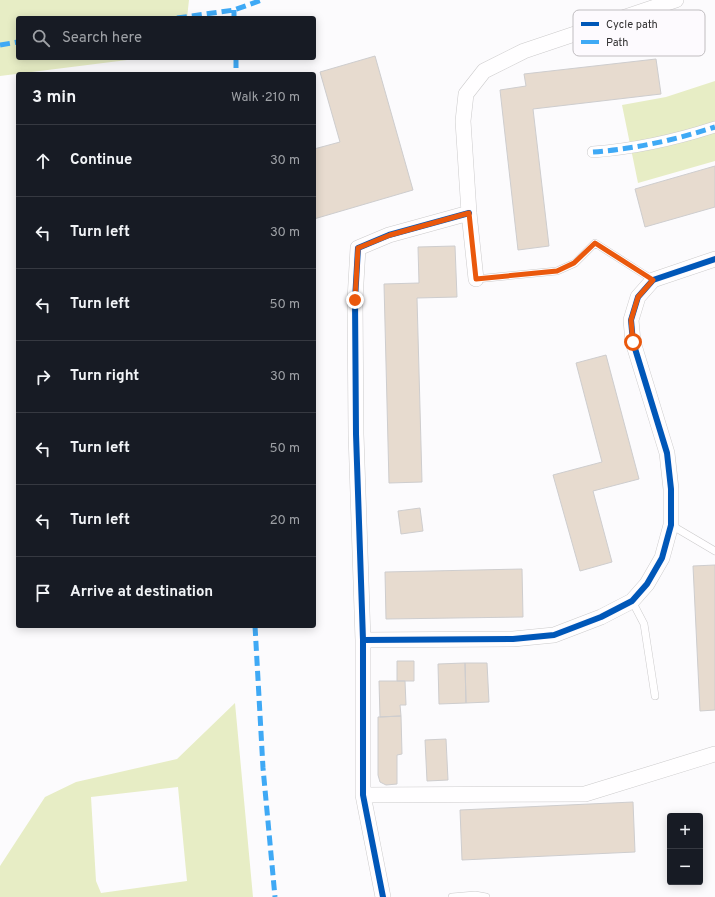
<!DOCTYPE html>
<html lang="en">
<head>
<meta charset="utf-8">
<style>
	body { margin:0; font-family:Overpass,sans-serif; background:#242831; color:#f1f3f6 }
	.controls { position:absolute; right:12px; bottom:12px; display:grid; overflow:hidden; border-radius:4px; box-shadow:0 2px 10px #0003 }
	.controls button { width:36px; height:36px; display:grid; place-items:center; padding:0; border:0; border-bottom:1px solid #363941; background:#171b24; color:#f1f3f6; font:20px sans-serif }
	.stop { position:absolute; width:12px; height:12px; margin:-9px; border:3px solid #ea580c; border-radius:50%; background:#fff }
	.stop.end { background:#ea580c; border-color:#fff; box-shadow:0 1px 4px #0008 }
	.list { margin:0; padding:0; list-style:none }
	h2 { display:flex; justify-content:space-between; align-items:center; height:52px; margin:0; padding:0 16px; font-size:17px }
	h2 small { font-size:13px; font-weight:400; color:#9ea1a6 }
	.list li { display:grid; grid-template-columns:26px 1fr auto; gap:12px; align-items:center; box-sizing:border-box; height:72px; padding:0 16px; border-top:1px solid #363941 }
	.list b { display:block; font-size:15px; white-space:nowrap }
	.list em { font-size:13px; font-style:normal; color:#9ea1a6 }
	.icon { flex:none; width:22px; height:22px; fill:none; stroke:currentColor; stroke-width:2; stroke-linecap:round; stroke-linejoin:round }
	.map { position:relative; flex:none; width:715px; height:897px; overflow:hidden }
	.search { position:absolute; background:#171b24; box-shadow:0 2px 10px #0003; left:16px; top:16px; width:300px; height:44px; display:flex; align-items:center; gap:10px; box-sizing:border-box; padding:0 14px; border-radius:4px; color:#9ea1a6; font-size:15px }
	.panel { position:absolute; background:#171b24; box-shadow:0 2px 10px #0003; left:16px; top:72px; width:300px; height:556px; border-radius:4px }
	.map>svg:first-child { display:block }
</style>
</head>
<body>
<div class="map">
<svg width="715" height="897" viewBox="0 0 715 897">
	<rect width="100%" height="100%" fill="#fcfbfd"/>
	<!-- green -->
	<path fill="#e7edc5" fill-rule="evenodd" d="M0 0H189L187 18H18V58H143L0 76Z
		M715 81V161L638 183 622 105 666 97Z
		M235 703 253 897H0V866L45 797 76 782 177 759ZM178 787 187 881 101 893 96 881 91 797Z"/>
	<!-- building -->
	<path fill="#e7dbcf" stroke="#cecdce" d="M375 56 413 190 314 219V149L340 142 320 72Z
		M656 59 661 94 533 109 549 246 518 250 500 90 526 86 524 74Z
		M715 166V207L645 227 635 189Z
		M455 246 457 297 417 298 422 482 389 483 384 284 419 283 418 247Z
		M606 355 639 479 593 491 612 562 580 571 553 475 602 462 576 363Z
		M420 508 423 531 401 534 398 511Z
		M715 565V710L700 711 693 566Z
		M522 569 523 617 386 619 385 572Z
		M397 661H414V681H397Z
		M465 663 466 703 439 704 438 664Z
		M465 663H487L489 702 466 703Z
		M379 681H405L406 705H400L401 716 380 717Z
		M401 716 402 754 397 755V784L386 785 380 782 378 775V717Z
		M446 739 448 780 427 781 425 740Z
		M633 802 635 852 462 860 460 810Z"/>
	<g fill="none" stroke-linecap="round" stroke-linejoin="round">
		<!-- service casing -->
		<g stroke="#cccbcc" stroke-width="8">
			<path id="service" d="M476 279 557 271 575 263 595 243 653 280
				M671 525 715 551
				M632 601 644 624 655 696
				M452 897 475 895 486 897"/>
		</g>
		<!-- pedestrian casing -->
		<g stroke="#cccbcc" stroke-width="12">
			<path id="pedestrian" d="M593 152C634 149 675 140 715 127"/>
		</g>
		<!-- minor casing -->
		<g stroke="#cccbcc" stroke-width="16">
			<path id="minor" d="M476 279 469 213 463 121 466 94 484 71 524 51 676 0
				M363 640 513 639 554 635 601 617 632 601 647 584 662 558 671 525V489L667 453 633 342 631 320 638 297 653 280 715 259
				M363 795 585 794 715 754
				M383 897 363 795V640L356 434 355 300 358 248 389 235 469 213"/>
		</g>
		<!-- service -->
		<use href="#service" stroke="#fffeff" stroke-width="7"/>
		<!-- pedestrian -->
		<use href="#pedestrian" stroke="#fffeff" stroke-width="11"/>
		<!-- minor -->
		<use href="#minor" stroke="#fffeff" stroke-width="15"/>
		<!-- quiet -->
		<path stroke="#3fa9f5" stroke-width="5" stroke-dasharray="10 5" stroke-linecap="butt" d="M234 10V18
			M177 18 234 10 262 0
			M0 45 18 42
			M236 58V74
			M593 152C634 149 675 140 715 127
			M255 626 263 768 275 897"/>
		<!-- cycleway casing -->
		<g stroke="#fdfafe" stroke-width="8">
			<path id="cycleway" d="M363 640 513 639 554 635 601 617 632 601 647 584 662 558 671 525V489L667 453 633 342 631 320 638 297 653 280 715 259
				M383 897 363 795V640L356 434 355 300 358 248 389 235 469 213"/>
		</g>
		<!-- cycleway -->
		<use href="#cycleway" stroke="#0057b8" stroke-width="6"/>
	</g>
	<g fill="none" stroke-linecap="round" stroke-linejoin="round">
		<!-- route -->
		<path stroke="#ea580c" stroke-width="5" d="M355 300 358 248 390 235 469 213 476 279 557 271 574 263 595 243 653 280 638 297 631 320 633 342"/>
	</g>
	<!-- legend -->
	<rect x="573" y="10" width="132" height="46" rx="6" fill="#fdfafe" stroke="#c0bdc0" stroke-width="1"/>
	<rect x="581" y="22" width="18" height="4" fill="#0057b8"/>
	<rect x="581" y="40" width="18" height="4" fill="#3fa9f5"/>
	<g font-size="11" fill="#313031">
		<text x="606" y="28">Cycle path</text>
		<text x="606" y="46">Path</text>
	</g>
</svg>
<div class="controls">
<button>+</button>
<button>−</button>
</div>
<div class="stop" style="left:633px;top:342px"></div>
<div class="stop end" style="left:355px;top:300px"></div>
<div class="search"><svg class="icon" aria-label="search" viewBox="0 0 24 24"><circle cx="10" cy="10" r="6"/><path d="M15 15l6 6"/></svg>Search here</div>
<section class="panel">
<h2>3 min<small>Walk · 210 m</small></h2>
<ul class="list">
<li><svg class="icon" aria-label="ahead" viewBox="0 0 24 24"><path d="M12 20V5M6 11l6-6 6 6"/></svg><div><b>Continue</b></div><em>30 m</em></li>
<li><svg class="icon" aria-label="left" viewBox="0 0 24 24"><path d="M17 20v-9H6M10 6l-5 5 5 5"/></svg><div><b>Turn left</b></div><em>30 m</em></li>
<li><svg class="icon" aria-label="left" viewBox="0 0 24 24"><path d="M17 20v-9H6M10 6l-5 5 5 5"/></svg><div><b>Turn left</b></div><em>50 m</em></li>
<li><svg class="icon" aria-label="right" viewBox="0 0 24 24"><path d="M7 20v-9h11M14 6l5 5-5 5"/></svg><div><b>Turn right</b></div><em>30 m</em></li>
<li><svg class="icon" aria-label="left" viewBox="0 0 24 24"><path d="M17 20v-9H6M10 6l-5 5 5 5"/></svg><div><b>Turn left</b></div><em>50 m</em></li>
<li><svg class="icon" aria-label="left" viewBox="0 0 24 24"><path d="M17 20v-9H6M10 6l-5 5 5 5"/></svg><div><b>Turn left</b></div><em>20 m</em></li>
<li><svg class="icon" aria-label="arrive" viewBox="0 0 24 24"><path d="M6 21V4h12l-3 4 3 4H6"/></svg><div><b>Arrive at destination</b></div></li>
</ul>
</section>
</div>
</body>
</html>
